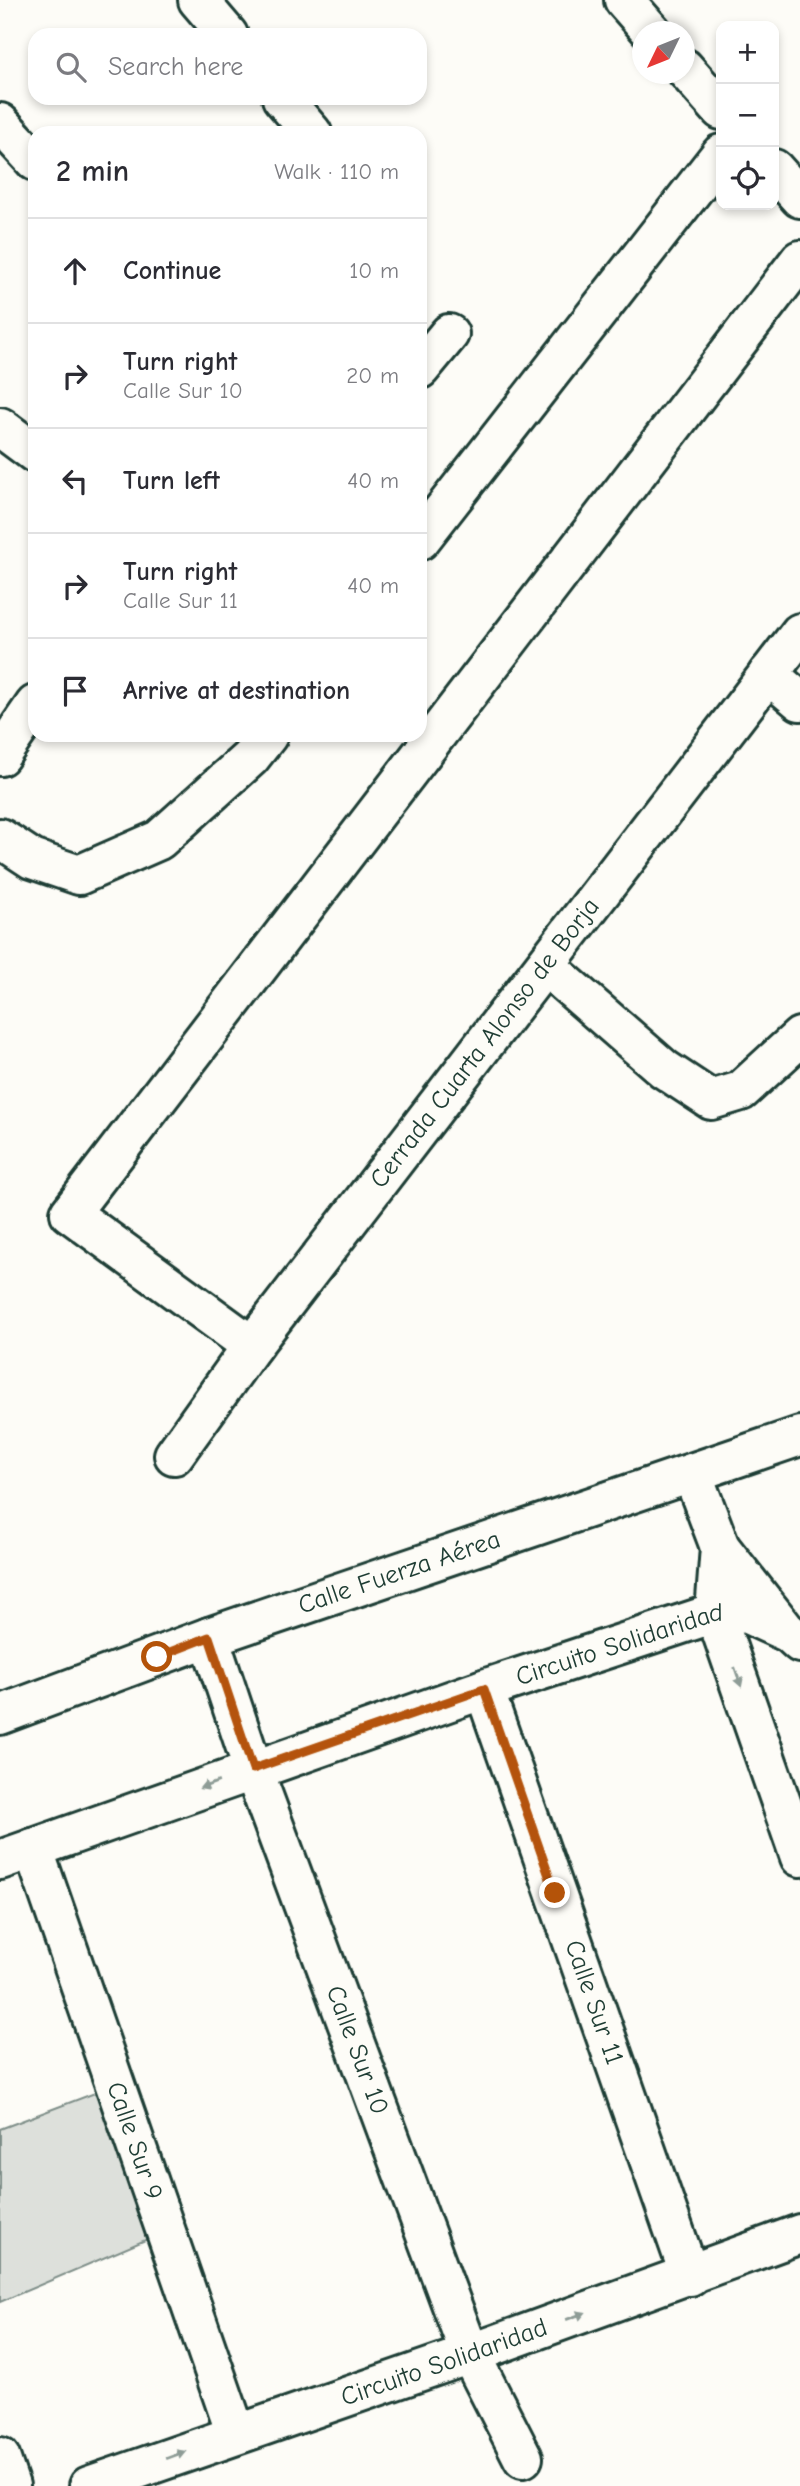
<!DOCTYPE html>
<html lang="en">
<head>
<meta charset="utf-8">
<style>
	body { margin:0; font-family:"Comic Neue",sans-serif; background:#f2f2f3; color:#2b2b33 }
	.controls { position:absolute; right:21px; top:21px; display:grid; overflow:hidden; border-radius:14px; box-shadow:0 4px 10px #0003 }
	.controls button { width:63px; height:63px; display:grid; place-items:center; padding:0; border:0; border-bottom:2px solid #e1e1e2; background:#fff; color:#2b2b33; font:35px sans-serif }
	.compass { position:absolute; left:632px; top:21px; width:63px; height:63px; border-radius:50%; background:#fff; box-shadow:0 4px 10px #0003; rotate:227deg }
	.stop { position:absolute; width:21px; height:21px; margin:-16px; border:5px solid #b45309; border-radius:50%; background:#fff }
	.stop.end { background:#b45309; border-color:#fff; box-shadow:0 2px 7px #0008 }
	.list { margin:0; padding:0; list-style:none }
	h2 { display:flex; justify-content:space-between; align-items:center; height:91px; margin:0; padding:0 28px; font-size:30px }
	h2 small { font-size:23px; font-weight:400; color:#7c7c81 }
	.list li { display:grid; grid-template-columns:46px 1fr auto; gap:21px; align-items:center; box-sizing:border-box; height:105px; padding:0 28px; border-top:2px solid #e1e1e2 }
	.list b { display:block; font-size:26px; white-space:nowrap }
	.list p { margin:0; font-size:23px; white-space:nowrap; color:#7c7c81 }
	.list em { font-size:23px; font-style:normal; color:#7c7c81 }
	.icon { flex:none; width:38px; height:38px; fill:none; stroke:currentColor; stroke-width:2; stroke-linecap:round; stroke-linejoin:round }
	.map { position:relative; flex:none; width:800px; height:2486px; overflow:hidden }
	.search { position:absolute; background:#fff; box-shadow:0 4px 10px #0003; left:28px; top:28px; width:399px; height:77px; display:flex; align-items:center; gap:18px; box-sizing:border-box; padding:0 24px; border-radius:21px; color:#7c7c81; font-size:26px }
	.panel { position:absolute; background:#fff; box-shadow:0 4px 10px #0003; left:28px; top:126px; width:399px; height:616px; border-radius:21px }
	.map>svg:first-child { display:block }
</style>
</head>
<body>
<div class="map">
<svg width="800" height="2486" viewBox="0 0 800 2486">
	<rect width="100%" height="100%" fill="#fdfcf7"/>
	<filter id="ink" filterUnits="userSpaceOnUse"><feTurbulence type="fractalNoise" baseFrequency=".0143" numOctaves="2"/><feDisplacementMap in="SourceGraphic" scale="14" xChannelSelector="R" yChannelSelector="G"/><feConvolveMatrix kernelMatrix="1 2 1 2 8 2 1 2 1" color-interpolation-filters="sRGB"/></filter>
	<g filter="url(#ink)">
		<!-- green -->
		<path fill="#dde0db" stroke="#7e8e88" stroke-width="2" d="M108 2088 155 2236 0 2302V2129Z"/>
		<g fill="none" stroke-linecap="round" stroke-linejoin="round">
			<!-- minor casing -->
			<g stroke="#1f3d34" stroke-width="44">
				<g id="minor">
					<path d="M198 0 228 35"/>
					<path d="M624 0 652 32"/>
					<path d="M684 68 721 110"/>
					<path d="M282 98 312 133"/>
					<path d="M0 123 35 161"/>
					<path d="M774 169 800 198"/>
					<path d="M420 369 449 334"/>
					<path d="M0 427 35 453"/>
					<path d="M420 540 721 154"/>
					<path d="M768 674 800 701"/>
					<path d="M0 756 35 705"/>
					<path d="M0 838 32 859 79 875 159 840 250 758 268 735"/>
					<path d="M546 966 664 1069 711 1100 741 1091 800 1037"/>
					<path d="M252 1346 70 1213 800 260"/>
					<path id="s1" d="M174 1455 252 1346 800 633"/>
					<path d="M692 1473 720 1547 783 1627"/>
					<path d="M720 1547 715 1613 800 1857"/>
					<path id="s2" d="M209 1637 253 1769 470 2354 523 2458"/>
					<path id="s3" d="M484 1689 690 2276"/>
					<path id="s4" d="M0 1715 209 1637 800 1436"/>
					<path id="s5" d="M33 1848 236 2434"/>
					<path id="s6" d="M0 1860 484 1689 715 1613 743 1612 789 1633 800 1643"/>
					<path d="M0 2457 10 2486"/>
					<path id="s7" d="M89 2486 470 2354 800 2234"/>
				</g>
			</g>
			<!-- minor -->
			<use href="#minor" stroke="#fdfcf7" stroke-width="38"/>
		</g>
		<!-- one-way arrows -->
		<defs><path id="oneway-solid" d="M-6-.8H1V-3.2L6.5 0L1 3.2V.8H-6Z" transform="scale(1.75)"/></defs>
		<g fill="#8e9c96">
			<use href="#oneway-solid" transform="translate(738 1677) rotate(71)"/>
			<use href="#oneway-solid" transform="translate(209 1785) rotate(160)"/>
			<use href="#oneway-solid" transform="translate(576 2316) rotate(-20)"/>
			<use href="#oneway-solid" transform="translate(176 2455) rotate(-20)"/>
		</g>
	</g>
	<g fill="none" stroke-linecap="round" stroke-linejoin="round" filter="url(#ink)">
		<!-- route -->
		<path stroke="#b45309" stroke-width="9" d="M157 1657 209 1637 253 1769 484 1689 555 1893"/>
	</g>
	<g text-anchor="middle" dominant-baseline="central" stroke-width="5" stroke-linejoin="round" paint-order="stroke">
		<!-- street labels -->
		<g font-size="26" fill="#1f3d34" stroke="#fdfcf7">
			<text stroke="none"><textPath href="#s1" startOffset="516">Cerrada Cuarta Alonso de Borja</textPath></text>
			<text stroke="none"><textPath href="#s4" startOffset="424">Calle Fuerza Aérea</textPath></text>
			<text stroke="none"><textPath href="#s6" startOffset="656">Circuito Solidaridad</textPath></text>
			<text stroke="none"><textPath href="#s3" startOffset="332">Calle Sur 11</textPath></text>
			<text stroke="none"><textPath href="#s2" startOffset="439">Calle Sur 10</textPath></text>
			<text stroke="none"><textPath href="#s5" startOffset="310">Calle Sur 9</textPath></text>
			<text stroke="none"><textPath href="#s7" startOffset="376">Circuito Solidaridad</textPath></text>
		</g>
	</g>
</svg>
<div class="controls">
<button>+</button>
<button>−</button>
<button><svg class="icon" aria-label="locate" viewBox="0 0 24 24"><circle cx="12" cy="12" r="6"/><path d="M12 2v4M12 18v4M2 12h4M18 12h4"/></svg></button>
</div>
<svg class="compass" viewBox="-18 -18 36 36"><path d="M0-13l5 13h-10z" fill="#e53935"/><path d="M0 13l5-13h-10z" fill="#7c7c81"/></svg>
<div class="stop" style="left:157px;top:1657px"></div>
<div class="stop end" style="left:555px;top:1893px"></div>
<div class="search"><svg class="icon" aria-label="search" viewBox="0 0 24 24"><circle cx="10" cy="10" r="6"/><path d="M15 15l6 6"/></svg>Search here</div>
<section class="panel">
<h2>2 min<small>Walk · 110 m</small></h2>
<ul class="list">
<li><svg class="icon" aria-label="ahead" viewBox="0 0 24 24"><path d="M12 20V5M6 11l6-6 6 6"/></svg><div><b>Continue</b></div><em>10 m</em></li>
<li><svg class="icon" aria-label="right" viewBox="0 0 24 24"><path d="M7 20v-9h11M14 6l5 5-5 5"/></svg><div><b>Turn right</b><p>Calle Sur 10</p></div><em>20 m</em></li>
<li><svg class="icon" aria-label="left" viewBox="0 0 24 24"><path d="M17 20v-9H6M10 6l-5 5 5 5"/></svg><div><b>Turn left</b></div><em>40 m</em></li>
<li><svg class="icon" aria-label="right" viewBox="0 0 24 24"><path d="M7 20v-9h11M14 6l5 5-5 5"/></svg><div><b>Turn right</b><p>Calle Sur 11</p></div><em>40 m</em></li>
<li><svg class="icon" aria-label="arrive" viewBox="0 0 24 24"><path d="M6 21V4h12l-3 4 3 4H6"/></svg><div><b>Arrive at destination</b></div></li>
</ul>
</section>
</div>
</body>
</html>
